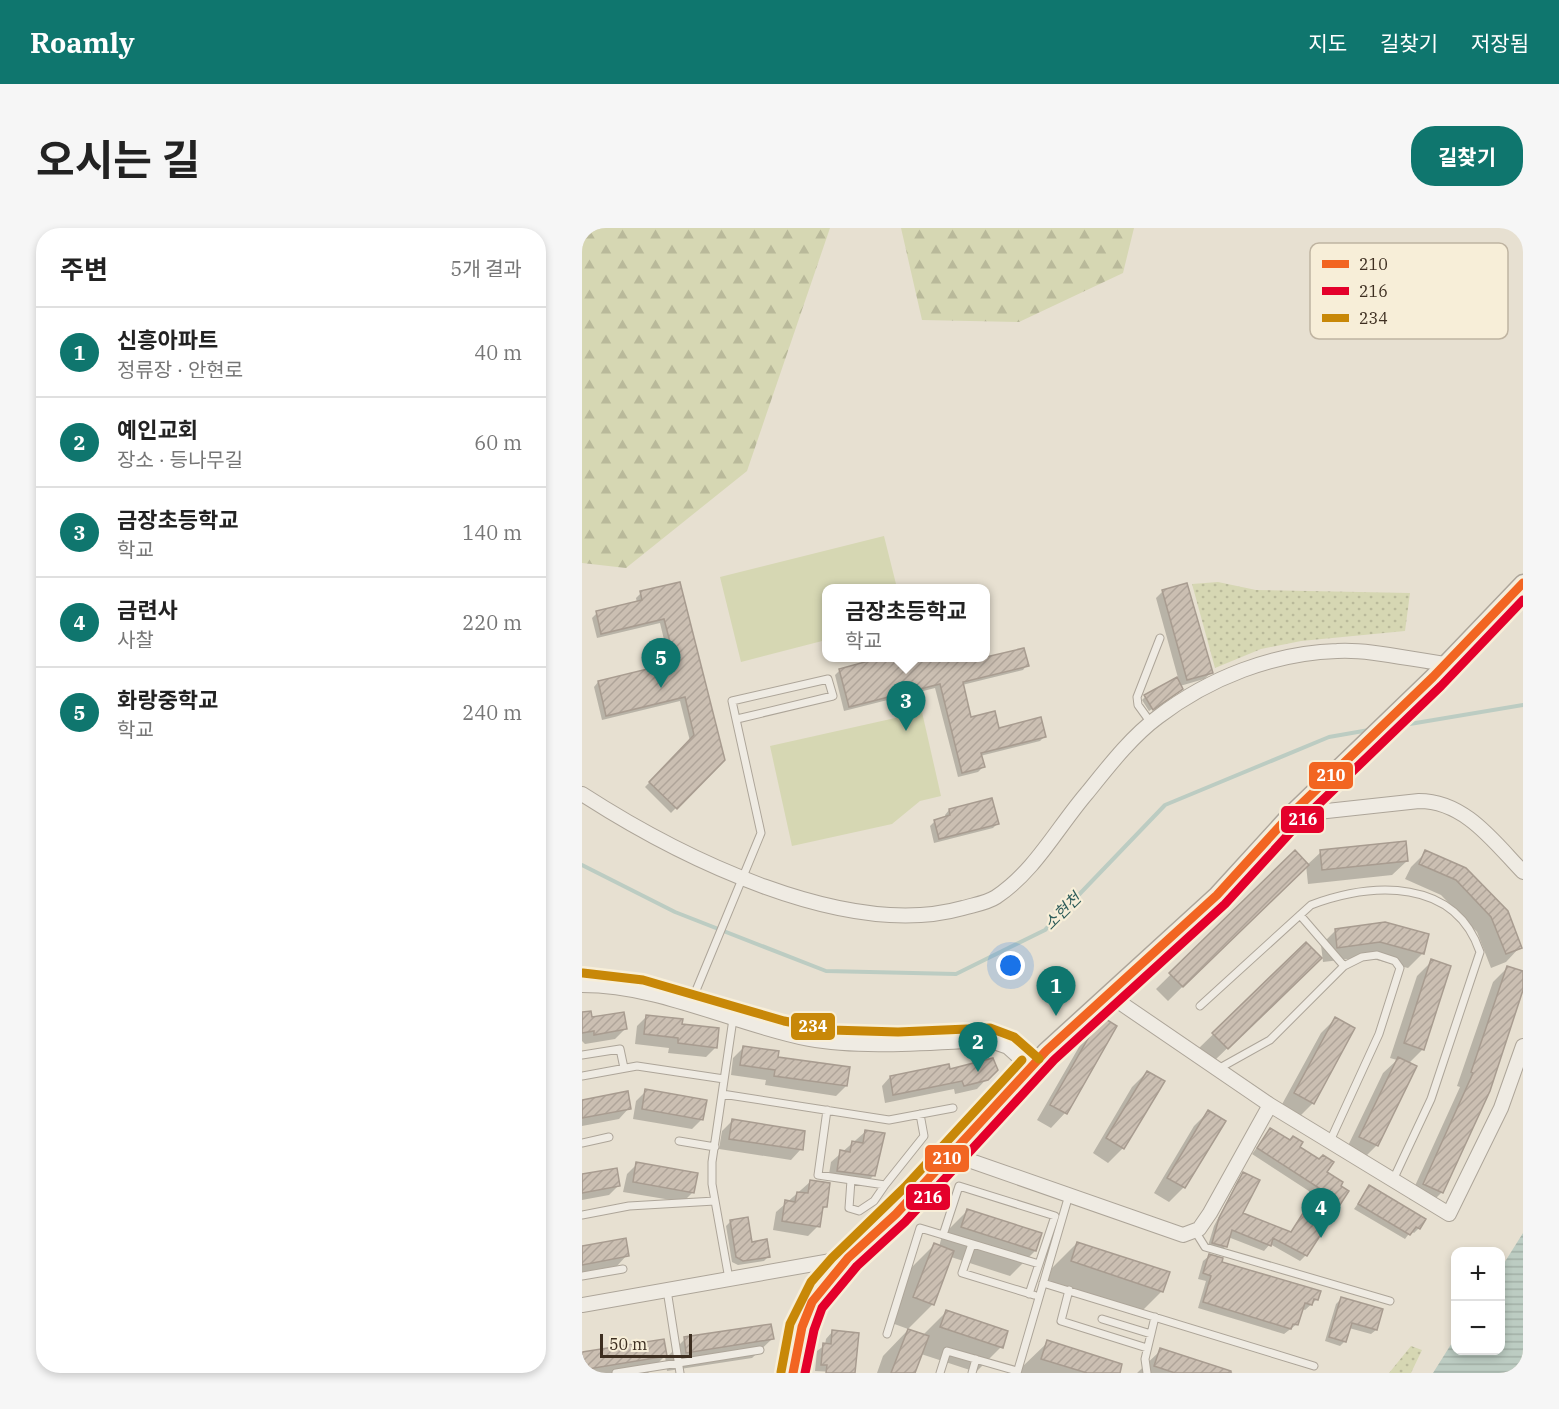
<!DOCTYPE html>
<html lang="ko">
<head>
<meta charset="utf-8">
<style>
	body { margin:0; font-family:"IBM Plex Serif","Noto Sans KR",serif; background:#f6f6f6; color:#222 }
	.controls { position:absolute; right:18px; bottom:18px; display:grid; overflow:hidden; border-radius:12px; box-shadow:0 3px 9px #0003 }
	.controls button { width:54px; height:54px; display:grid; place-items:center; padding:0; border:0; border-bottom:2px solid #e0e0e0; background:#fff; color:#222; font:30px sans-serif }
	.scale { position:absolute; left:18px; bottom:15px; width:92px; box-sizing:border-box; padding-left:6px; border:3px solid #3d2e20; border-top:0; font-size:16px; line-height:21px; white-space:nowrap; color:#3d2e20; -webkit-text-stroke:4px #f7eed8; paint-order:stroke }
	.you { position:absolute; left:429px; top:738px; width:21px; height:21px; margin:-15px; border:4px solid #fff; border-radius:50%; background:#1a73e8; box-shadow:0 0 0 9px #1a73e833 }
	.badge { display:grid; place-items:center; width:39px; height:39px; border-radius:50%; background:#0f766e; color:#fff; font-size:20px; font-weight:700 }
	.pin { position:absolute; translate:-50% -50px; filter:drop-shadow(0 2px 3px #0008) }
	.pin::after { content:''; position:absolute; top:32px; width:21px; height:18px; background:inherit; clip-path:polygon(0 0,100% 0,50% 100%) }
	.popup { position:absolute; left:240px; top:356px; width:168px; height:78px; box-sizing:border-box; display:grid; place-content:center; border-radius:12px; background:#fff; filter:drop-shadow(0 2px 4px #0005); font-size:20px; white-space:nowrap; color:#767676 }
	.popup b { font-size:22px; color:#222 }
	.popup::after { content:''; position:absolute; left:50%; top:100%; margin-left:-12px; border:12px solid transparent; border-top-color:#fff }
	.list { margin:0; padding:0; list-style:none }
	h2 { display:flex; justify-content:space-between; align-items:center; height:78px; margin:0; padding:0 24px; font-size:26px }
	h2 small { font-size:20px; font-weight:400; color:#767676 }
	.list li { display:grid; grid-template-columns:39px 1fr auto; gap:18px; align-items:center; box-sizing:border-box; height:90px; padding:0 24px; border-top:2px solid #e0e0e0 }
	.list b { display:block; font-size:22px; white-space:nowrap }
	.list p { margin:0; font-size:20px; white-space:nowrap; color:#767676 }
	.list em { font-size:20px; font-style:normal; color:#767676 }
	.map { position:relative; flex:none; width:941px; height:1145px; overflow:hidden; border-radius:24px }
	header { display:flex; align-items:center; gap:36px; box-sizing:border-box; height:84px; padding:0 30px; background:#0f766e; color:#fff }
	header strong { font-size:28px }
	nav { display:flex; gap:33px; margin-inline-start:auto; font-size:21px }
	.intro { display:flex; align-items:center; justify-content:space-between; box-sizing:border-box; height:144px; padding:0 36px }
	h1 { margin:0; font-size:42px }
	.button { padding:15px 27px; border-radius:24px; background:#0f766e; color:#fff; font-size:21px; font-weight:700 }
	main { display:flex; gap:36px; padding:0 36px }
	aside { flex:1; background:#fff; border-radius:24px; box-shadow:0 3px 9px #0003 }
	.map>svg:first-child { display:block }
</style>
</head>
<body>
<header>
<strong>Roamly</strong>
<nav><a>지도</a><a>길찾기</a><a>저장됨</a></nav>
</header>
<div class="intro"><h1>오시는 길</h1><a class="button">길찾기</a></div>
<main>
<aside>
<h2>주변<small>5개 결과</small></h2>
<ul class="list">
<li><span class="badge">1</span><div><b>신흥아파트</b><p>정류장 · 안현로</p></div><em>40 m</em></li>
<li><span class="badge">2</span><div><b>예인교회</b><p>장소 · 등나무길</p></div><em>60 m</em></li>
<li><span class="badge">3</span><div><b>금장초등학교</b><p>학교</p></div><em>140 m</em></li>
<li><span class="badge">4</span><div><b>금련사</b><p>사찰</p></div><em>220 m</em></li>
<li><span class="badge">5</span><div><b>화랑중학교</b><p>학교</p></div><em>240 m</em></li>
</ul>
</aside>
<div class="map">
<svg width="941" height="1145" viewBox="0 0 941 1145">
	<defs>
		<pattern id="grass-dots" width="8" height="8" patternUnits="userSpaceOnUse" patternTransform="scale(1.5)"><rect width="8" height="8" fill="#d6d7b3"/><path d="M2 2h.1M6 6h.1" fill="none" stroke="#b9b99a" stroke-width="1.8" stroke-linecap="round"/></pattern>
		<pattern id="forest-firs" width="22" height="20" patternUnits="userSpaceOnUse" patternTransform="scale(1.5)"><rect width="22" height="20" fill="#d6d7b3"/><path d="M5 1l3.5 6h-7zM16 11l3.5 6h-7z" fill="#b9b99a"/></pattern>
		<pattern id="water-rules" width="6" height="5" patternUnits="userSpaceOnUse" patternTransform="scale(1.5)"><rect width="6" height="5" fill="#bcccc2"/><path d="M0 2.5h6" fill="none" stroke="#a2b0a6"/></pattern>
		<pattern id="building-hatch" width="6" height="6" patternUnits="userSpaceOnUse" patternTransform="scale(1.5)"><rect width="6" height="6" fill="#cbbfb2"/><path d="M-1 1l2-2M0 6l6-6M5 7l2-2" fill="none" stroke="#afa499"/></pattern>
	</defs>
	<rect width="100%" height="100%" fill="#e7e0d1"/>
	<!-- grass -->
	<path fill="url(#grass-dots)" d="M636 354 674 362 828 365 823 403 719 413 679 421 633 440 610 356Z
		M829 1118 840 1122 829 1145H807Z"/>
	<!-- forest -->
	<path fill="url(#forest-firs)" d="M0 0H248L165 243 44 340 0 335Z
		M319 0H552L541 45 437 94 340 92Z"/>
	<!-- pitch -->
	<path fill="#d6d7b3" d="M302 308 315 360H244V412L159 434 138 349Z
		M340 484 359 568 338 573 310 596 210 618 188 518Z"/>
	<!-- water -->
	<path fill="url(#water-rules)" d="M941 1005V1145H851L873 1110V1122H918L919 1040Z"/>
	<!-- shadow -->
	<path fill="#0003" d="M97 356 142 531 89 585 63 559 108 513 98 473 20 492 12 459 16 454 81 439 78 425 84 420 78 395 15 410 10 390 15 385 55 375 54 370 59 365Z
		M581 363 629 445 622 451 598 458 597 464 567 483 560 472 563 469 598 457 574 370Z
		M445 437 441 442 380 457 388 491 416 502 463 508 458 513 398 528 401 539 396 544 376 549 353 460 262 483 253 447 258 442Z
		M367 582 415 596 411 600 352 615 348 598 353 593 364 590 363 587Z
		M713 624 725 637 739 624 825 633 810 647 726 656 724 637 586 773 574 761Z
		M844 624 883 641 938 719 924 734 909 740 895 704 859 667 823 651 829 639Z
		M754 702 841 725 826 740 783 729 741 734 739 717Z
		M724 716 738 730 630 835 616 821Z
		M850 733 841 821 826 836 795 917 780 932 763 924 801 845 815 832 808 830 835 748Z
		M926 739 860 964 845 979 827 971 878 859 875 858 911 754Z
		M0 786 9 791 43 801 33 811 3 816 0 813Z
		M65 788 99 797 134 819 124 829 86 825 87 820 53 816 55 798Z
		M519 790 483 885 469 900 455 892 505 805Z
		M753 791 731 875 716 890 698 880 739 805Z
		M161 820 194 830 264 858 254 868 183 857 184 852 149 847 151 830Z
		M414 841 395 861 373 866 372 861 303 875 300 858 308 849Z
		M565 844 541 920 526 935 511 925 550 859Z
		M64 863 120 891 110 901 51 891 54 873Z
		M0 873 47 880 37 891 0 898Z
		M626 884 602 959 587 974 572 965 612 898Z
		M150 893 219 921 209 932 137 921 140 903Z
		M688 902 737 933 743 945 724 1027 718 1033 688 1016 682 1023 646 1009 643 1019 637 1024 625 1021 632 998 656 952 661 946 659 986 708 1005 733 967 670 926Z
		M283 904 291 948 281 958 246 952 249 934Z
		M55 936 111 964 101 974 41 964 45 946Z
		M0 948 37 957 27 967 0 972Z
		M228 954 243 979 239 983 236 998 226 1008 191 1002 194 984Z
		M788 959 837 1000 832 1005 829 1003 823 1011 772 981Z
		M385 983 458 1006 453 1023 428 1048 369 1029 351 1076 326 1101 307 1094 327 1042 352 1017 357 1019 360 1008Z
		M149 993 169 1015 186 1029 182 1033 156 1037 150 1034 144 998Z
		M495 1015 580 1063 555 1088 464 1058 470 1040Z
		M0 1019 45 1027 35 1038 0 1044Z
		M627 1028 638 1035 734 1072 723 1082 720 1081 715 1096 702 1106 616 1080 624 1053 616 1051 621 1033Z
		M759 1071 794 1102 789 1106 767 1100 763 1113 758 1118 743 1113 754 1076Z
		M364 1084 419 1119 394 1144 339 1126 331 1145H295L301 1128 326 1102 340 1108Z
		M250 1104 272 1145 233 1143 235 1123 243 1117 244 1111Z
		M103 1111H190L170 1130 85 1143 83 1128 66 1145H0V1126L81 1113 84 1130Z
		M466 1114 536 1145H439L440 1139Z
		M579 1122 651 1145H555Z"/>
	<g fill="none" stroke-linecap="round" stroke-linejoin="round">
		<!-- stream -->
		<path stroke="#bcccc2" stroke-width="4" d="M810 499 941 477
			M0 637 93 684 244 743 374 746 463 702 583 577 747 509 787 502"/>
	</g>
	<!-- building -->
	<path fill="url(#building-hatch)" stroke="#a89c90" stroke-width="1.5" d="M98 354 143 532 95 581 67 554 112 507 103 469 24 488 16 453 86 436 82 419 89 418 82 391 19 406 14 383 60 372 58 363Z
		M605 355 631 445 605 452 580 362Z
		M442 420 447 438 381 454 389 489 413 483 417 500 459 489 464 509 399 525 403 539 380 545 358 456 267 479 257 441 301 429H404Z
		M595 449 601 461 571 482 562 467Z
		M410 570 417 596 357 611 352 592 368 587 367 581Z
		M824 613 826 633 740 642 738 622Z
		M713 622 727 637 601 759 587 745Z
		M843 622 884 640 926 683 940 720 924 726 909 689 874 652 837 636Z
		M803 694 847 706 842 726 798 714 755 720 753 701Z
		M724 714 740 730 646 821 630 805Z
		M849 731 869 738 842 822 822 815Z
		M925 738 941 743V762L908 863 861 965 841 956 891 845 889 844Z
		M9 783 10 789 42 784 45 801 12 807V803L0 805V784Z
		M64 787 101 791 100 796 137 800 135 820 96 815V810L62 806Z
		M519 788 535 798 485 886 468 877Z
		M753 789 773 800 732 876 712 865Z
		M161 818 197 823 196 829 268 839 265 858 192 848 193 842 158 837Z
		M816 829 835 838 796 918 777 909Z
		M411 830 416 842 406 852 382 858 380 853 311 867 308 848 367 836 368 841Z
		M565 843 583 853 542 921 524 910Z
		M63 861 125 872 121 892 60 881Z
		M46 863 49 881 0 890V872Z
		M626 882 644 893 603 960 585 950Z
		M150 891 223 903 221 922 147 911Z
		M688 900 708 912 711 908 721 914 718 919 737 931 741 927 752 934 745 944 761 954 759 958 767 963 725 1028 691 1010 689 1018 650 1002 645 1019 630 1015 637 990 661 944 678 952 661 985 709 1004 737 960 675 920Z
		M283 902 303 905 293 948 255 943 258 922 268 924 270 913 281 915Z
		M54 934 116 945 112 965 51 954Z
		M35 940 38 958 0 965V946Z
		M228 952 248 955 245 979H241L238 999 200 993 203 972 213 974 215 964 226 965Z
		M787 957 844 991 838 1001 834 999 828 1007 776 976Z
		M385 981 460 1005 454 1023 379 999Z
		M166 989 170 1014 185 1011 188 1029 161 1033 154 1029 148 992Z
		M44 1010 47 1028 0 1037V1018Z
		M495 1014 588 1044 581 1064 489 1033Z
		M352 1015 372 1023 352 1077 331 1069Z
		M627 1026 641 1030 640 1034 739 1063 736 1072 732 1071 730 1077 723 1075 716 1097 711 1096 709 1101 621 1074 629 1048 621 1045Z
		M759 1069 801 1081 795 1102 770 1095 764 1114 747 1109Z
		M364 1082 426 1103 421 1120 358 1099Z
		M189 1096 192 1111 104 1125 102 1109Z
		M326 1101 347 1108 333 1145H309Z
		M250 1102 277 1105 273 1145H244L245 1137H239L241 1115 249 1116Z
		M82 1111 85 1128 0 1142V1124Z
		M465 1112 540 1136 538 1145H505L459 1131Z
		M578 1120 649 1143V1145H593L572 1138Z"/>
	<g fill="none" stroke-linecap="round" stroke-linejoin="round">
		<!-- service casing -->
		<g stroke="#ada599" stroke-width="9">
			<path id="service" d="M569 495 556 477 555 469 578 410
				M718 687 762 738
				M108 777 179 605 150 473 246 451 251 468 155 491
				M618 778 729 677C791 654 873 650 898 724L849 871 811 952
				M0 827 38 821 42 840
				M636 841 688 812 762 738 780 729 795 727 813 733 818 740 797 806 748 913
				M0 848 55 838 142 851
				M140 866 307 892 371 880
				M245 882 236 947 303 957 342 908 338 886
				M97 913 133 919
				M0 915 27 909
				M269 952 267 980 277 983 292 973 303 957
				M0 987 47 978 133 973
				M613 1003 623 1019 808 1073
				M361 1007 377 958 473 988 447 1066
				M390 1016 380 1045 452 1067
				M0 1048 41 1041
				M147 1051 130 956V934L151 791
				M461 1055 732 1138
				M85 1062 98 1145
				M487 1062 479 1093 565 1120
				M520 1091 569 1106
				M305 1106 338 1000 457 1036
				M34 1145 178 1122
				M358 1145 365 1123 435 1143
				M390 1145 394 1131
				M435 1145 487 967
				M565 1145 563 1131 573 1089"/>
		</g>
		<!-- minor casing -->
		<g stroke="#ada599" stroke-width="16">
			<path id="minor" d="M0 566C96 628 264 713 381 680 391 677 405 675 414 669 453 643 475 600 505 565 526 539 549 509 576 489 627 450 691 425 755 423 787 421 831 432 864 436
				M708 587 837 573C883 573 912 614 941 644
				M0 757C79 757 151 796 227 811 280 821 352 814 406 812L426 819 449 840
				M527 767 688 877 867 986 919 880 941 818
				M369 926 601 1007 617 1001 628 985 688 877
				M0 1077 266 1030"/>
		</g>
		<!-- tertiary casing -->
		<g stroke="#ada599" stroke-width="19">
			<path id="tertiary" d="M211 1145 220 1099 230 1074 266 1030 314 986 464 823 635 667 708 587 851 449 941 355"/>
		</g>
		<!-- service -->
		<use href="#service" stroke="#efebe3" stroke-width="7"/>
		<!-- minor -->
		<use href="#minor" stroke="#efebe3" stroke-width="14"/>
		<!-- tertiary -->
		<use href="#tertiary" stroke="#efebe3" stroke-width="16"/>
		<!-- bus-1 casing -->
		<g stroke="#f7eed8" stroke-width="14">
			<path id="bus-1" d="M211 1145 220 1099 230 1074 266 1030 314 986 464 823 635 667 708 587 851 449 941 355"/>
		</g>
		<!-- bus-2 casing -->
		<g stroke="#f7eed8" stroke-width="14">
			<path id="bus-2" d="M223 1145 232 1102 240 1080 275 1038 323 994 472 832 643 676 717 595 859 458 941 372"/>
		</g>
		<!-- bus-3 casing -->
		<g stroke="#f7eed8" stroke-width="14">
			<path id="bus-3" d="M1 745 61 752 202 793 249 802 316 804 408 800 432 809 457 831
				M199 1144 208 1096 229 1054 250 1030 323 959 440 832"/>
		</g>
		<!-- bus-1 -->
		<use href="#bus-1" stroke="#f26522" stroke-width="9"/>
		<!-- bus-2 -->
		<use href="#bus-2" stroke="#e4002b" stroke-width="9"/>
		<!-- bus-3 -->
		<use href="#bus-3" stroke="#c88808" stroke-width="9"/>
	</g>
	<g text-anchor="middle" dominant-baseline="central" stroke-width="4.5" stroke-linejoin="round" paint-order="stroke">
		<!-- water labels -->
		<g font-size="16" font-style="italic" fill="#2f5d5a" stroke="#f7eed8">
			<text transform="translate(480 683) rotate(-45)">소현천</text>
		</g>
	</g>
	<!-- legend -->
	<rect x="728" y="15" width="198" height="96" rx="9" fill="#f7eed8" stroke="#bfb4a1" stroke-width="1.5"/>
	<rect x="740" y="32" width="27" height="8" fill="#f26522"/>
	<rect x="740" y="59" width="27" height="8" fill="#e4002b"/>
	<rect x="740" y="86" width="27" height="8" fill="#c88808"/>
	<g font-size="16" fill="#3d2e20">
		<text x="777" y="42">210</text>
		<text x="777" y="69">216</text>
		<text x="777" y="96">234</text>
	</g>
	<g stroke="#f7eed8" stroke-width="2">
		<rect x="726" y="533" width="46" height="29" rx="6" fill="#f26522"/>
		<rect x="698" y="577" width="45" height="29" rx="6" fill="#e4002b"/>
		<rect x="208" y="784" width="46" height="29" rx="6" fill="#c88808"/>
		<rect x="342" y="916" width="46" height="29" rx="6" fill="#f26522"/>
		<rect x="323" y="955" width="46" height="28" rx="6" fill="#e4002b"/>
	</g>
	<g font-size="16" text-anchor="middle" font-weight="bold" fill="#fff">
		<text x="749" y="553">210</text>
		<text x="721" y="597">216</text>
		<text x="231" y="804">234</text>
		<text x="365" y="936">210</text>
		<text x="346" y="975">216</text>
	</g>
</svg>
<div class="controls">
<button>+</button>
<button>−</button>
</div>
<div class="scale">50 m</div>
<div class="you"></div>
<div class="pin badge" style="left:474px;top:788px">1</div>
<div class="pin badge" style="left:396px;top:844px">2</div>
<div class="pin badge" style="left:324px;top:503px">3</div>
<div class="popup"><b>금장초등학교</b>학교</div>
<div class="pin badge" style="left:739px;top:1010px">4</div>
<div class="pin badge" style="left:79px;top:460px">5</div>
</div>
</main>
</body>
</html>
